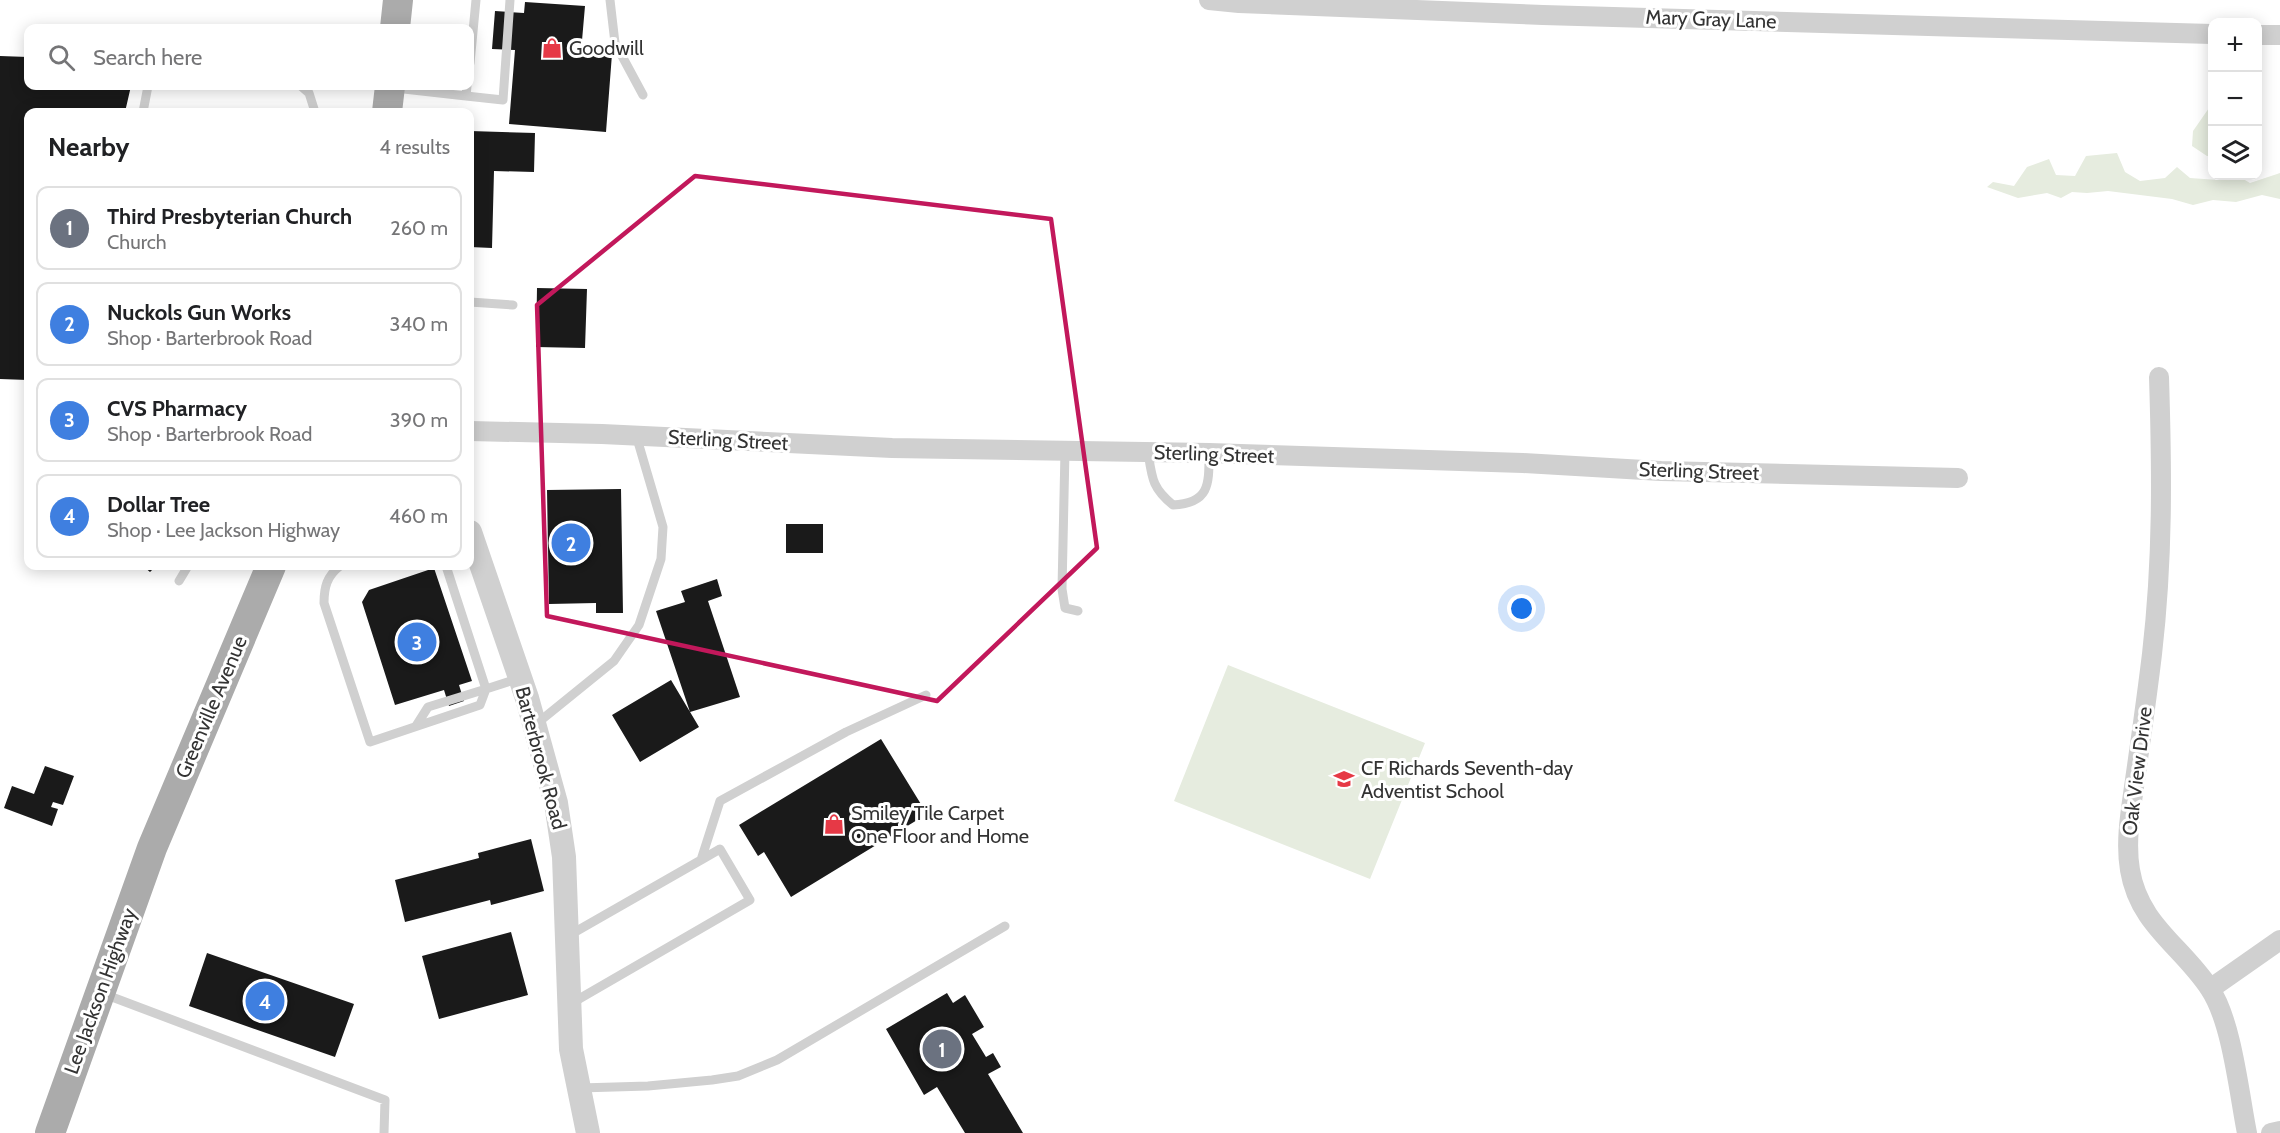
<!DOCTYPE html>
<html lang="en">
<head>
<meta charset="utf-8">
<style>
	body { margin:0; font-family:Cabin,sans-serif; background:#f6f6f6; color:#202124 }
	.controls { position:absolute; right:18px; top:18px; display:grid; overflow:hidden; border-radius:12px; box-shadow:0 3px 15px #0003 }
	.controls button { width:54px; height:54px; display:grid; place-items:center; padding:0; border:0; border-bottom:2px solid #e0e0e0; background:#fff; color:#202124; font:30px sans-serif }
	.you { position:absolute; left:1522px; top:609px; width:21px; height:21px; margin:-15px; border:4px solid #fff; border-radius:50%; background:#1a73e8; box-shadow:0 0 0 9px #1a73e833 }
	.badge { display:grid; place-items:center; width:39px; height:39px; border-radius:50%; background:#2563eb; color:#fff; font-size:20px; font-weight:700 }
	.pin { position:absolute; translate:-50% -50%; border:3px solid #fff; box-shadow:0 2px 6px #0006 }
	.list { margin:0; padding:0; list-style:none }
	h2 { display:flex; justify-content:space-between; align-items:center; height:78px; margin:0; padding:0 24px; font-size:26px }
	h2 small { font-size:20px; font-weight:400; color:#757577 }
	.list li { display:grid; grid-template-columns:39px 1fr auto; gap:18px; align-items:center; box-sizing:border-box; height:84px; margin:0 12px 12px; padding:0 12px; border:2px solid #e0e0e0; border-radius:12px }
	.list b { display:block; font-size:22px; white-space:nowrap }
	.list p { margin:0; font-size:20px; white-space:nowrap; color:#757577 }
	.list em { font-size:20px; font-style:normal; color:#757577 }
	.icon { flex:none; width:33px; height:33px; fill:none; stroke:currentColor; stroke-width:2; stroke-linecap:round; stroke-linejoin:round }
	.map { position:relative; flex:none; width:2280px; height:1133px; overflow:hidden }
	.search { position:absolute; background:#fff; box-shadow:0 3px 15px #0003; left:24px; top:24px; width:450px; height:66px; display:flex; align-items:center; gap:15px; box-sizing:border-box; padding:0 21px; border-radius:12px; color:#757577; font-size:22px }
	.panel { position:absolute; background:#fff; box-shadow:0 3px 15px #0003; left:24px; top:108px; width:450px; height:462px; border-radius:12px }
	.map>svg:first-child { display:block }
</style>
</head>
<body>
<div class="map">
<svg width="2280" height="1133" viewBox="0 0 2280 1133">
	<rect width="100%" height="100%" fill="#fff"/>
	<!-- green -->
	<path fill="#e6ecdf" d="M2212 83V156H2207L2192 146 2193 131 2209 108Z
		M2117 153 2125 172 2140 181 2165 178 2177 167 2190 178 2218 180 2223 176H2238L2250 183 2280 173V199L2262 195 2236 202 2213 200 2193 205 2172 199 2108 191 2087 193 2072 192 2061 198 2047 193 2018 198 1987 187 1993 182 2014 186 2027 167 2049 159 2056 175 2075 176 2086 156Z
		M1228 665 1425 743 1370 879 1174 801Z"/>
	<!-- building -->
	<path fill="#1a1a1a" d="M525 2 585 6 581 52 612 54 606 132 509 124 515 50 492 49 495 11 524 13Z
		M0 56 28 57V86H131L125 112H28V380L0 379Z
		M470 131 535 133 534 172 494 171 492 248 470 247Z
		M537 288 587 289 585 348 536 347Z
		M621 489 623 613H596V603L549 604 547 490Z
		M786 524H823V553H786Z
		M143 566H156L150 572Z
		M434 568 472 681 459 685 464 701 449 706 444 690 395 705 362 602 369 590Z
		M717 579 722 596 708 601 740 697 690 712 656 611 685 602 681 591Z
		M671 680 699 727 640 762 612 715Z
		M881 739 927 814 791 897 764 852 758 856 739 825Z
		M45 766 74 776 63 805 53 802 51 807 58 809 52 826 4 808 12 786 34 794Z
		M531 839 544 891 491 905 490 900 405 922 395 880 479 858 478 853Z
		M511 932 528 995 439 1019 422 956Z
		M207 953 354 1004 335 1057 189 1006Z
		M947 993 953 1003 965 995 984 1027 972 1034 986 1057 993 1053 1001 1067 988 1074 1023 1133H965L937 1087 924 1095 886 1029Z"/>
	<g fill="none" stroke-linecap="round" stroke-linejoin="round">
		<!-- service -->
		<path stroke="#d0d0d0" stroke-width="9" d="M610 0 615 43 643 95
			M470 63 476 0
			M301 86 309 93 315 112
			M395 88 466 96 467 86
			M466 96 503 100 510 0
			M143 112 148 86
			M470 302 513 305
			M1065 451 1062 589 1065 608 1078 611
			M1148 452C1152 478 1152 488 1173 505 1210 503 1209 484 1209 453
			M340 566C327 576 324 587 324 603L370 742 480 705 486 689
			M446 566 486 689 520 678
			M179 581 188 566
			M535 725 614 661 639 625 661 559 663 527 636 435
			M416 726 428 707 486 689
			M568 936 701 860 720 801 846 732 926 695
			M104 994 385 1100 384 1133
			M572 1003 750 900 720 849 701 860
			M580 1088 648 1086 712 1080 738 1076 777 1060 1005 926"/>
		<!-- minor -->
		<path stroke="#d0d0d0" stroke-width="20" d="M1209 0 1239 3 1543 15 2212 34
			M2258 35H2280
			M2159 377C2162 472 2163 559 2152 654 2147 696 2141 738 2135 780 2131 809 2125 841 2130 870 2139 925 2182 946 2210 989 2232 1022 2239 1093 2247 1133
			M470 431 602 434 892 448 1209 453 1523 463 1661 471 1958 478
			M2210 989 2280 940
			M2271 1133 2280 1131"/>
		<!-- tertiary -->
		<path stroke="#d0d0d0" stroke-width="24" d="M470 532 527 698 556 803 564 857 571 1049 588 1133"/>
		<!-- primary -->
		<path stroke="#ababab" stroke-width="30" d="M395 28 398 0
			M387 112 390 86
			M50 1133 152 848 271 566"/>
	</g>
	<!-- marked area -->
	<path fill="none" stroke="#c2185b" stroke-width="4.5" stroke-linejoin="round" d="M695 176 1051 219 1097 548 937 701 547 616 537 305Z"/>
	<!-- icons -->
	<defs>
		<g id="shop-bare" transform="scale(1.62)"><path d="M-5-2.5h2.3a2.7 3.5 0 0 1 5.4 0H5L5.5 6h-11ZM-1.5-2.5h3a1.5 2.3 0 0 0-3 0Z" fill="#e63946" stroke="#fff" stroke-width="2.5" paint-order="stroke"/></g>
		<g id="school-bare" transform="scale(1.62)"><path d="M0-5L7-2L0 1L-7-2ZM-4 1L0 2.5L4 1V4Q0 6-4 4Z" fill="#e63946" stroke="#fff" stroke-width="2.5" paint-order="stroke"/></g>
	</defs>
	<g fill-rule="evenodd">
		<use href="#shop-bare" x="552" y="48"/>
		<use href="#school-bare" x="1344" y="779"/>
		<use href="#shop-bare" x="834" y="824"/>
	</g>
	<g text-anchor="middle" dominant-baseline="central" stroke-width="6" stroke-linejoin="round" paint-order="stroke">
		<!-- street labels -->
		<g font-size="20" fill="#333" stroke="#fff">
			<text transform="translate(1711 19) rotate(2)">Mary Gray Lane</text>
			<text transform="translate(728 440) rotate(3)">Sterling Street</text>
			<text transform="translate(1214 454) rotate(2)">Sterling Street</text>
			<text transform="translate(1699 471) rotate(2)">Sterling Street</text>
			<text transform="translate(211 707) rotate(-67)">Greenville Avenue</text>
			<text transform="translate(541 758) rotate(75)">Barterbrook Road</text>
			<text transform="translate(2137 771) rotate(-83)">Oak View Drive</text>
			<text transform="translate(100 991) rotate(-70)">Lee Jackson Highway</text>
		</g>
		<!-- poi labels -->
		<g font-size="20" fill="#333" stroke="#fff" text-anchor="start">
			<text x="569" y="48">Goodwill</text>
			<text x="1361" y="768">CF Richards Seventh-day<tspan x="1361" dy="23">Adventist School</tspan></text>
			<text x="851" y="813">Smiley Tile Carpet<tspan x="851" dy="23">One Floor and Home</tspan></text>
		</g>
	</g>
</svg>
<div class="controls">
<button>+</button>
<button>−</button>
<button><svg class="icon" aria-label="layers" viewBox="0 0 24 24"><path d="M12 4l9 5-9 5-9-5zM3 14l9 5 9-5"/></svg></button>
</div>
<div class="you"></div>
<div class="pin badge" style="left:942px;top:1049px;background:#6b7280">1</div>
<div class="pin badge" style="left:571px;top:543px;background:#3f7fe0">2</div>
<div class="pin badge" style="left:417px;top:642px;background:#3f7fe0">3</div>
<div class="pin badge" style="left:265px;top:1001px;background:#3f7fe0">4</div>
<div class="search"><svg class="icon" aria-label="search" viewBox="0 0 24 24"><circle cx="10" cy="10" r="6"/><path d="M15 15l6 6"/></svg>Search here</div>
<section class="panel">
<h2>Nearby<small>4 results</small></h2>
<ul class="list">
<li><span class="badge" style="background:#6b7280">1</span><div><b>Third Presbyterian Church</b><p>Church</p></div><em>260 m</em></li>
<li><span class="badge" style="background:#3f7fe0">2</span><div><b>Nuckols Gun Works</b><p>Shop · Barterbrook Road</p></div><em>340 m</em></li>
<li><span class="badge" style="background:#3f7fe0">3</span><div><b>CVS Pharmacy</b><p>Shop · Barterbrook Road</p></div><em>390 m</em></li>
<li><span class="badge" style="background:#3f7fe0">4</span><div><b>Dollar Tree</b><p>Shop · Lee Jackson Highway</p></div><em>460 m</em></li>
</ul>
</section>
</div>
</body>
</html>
